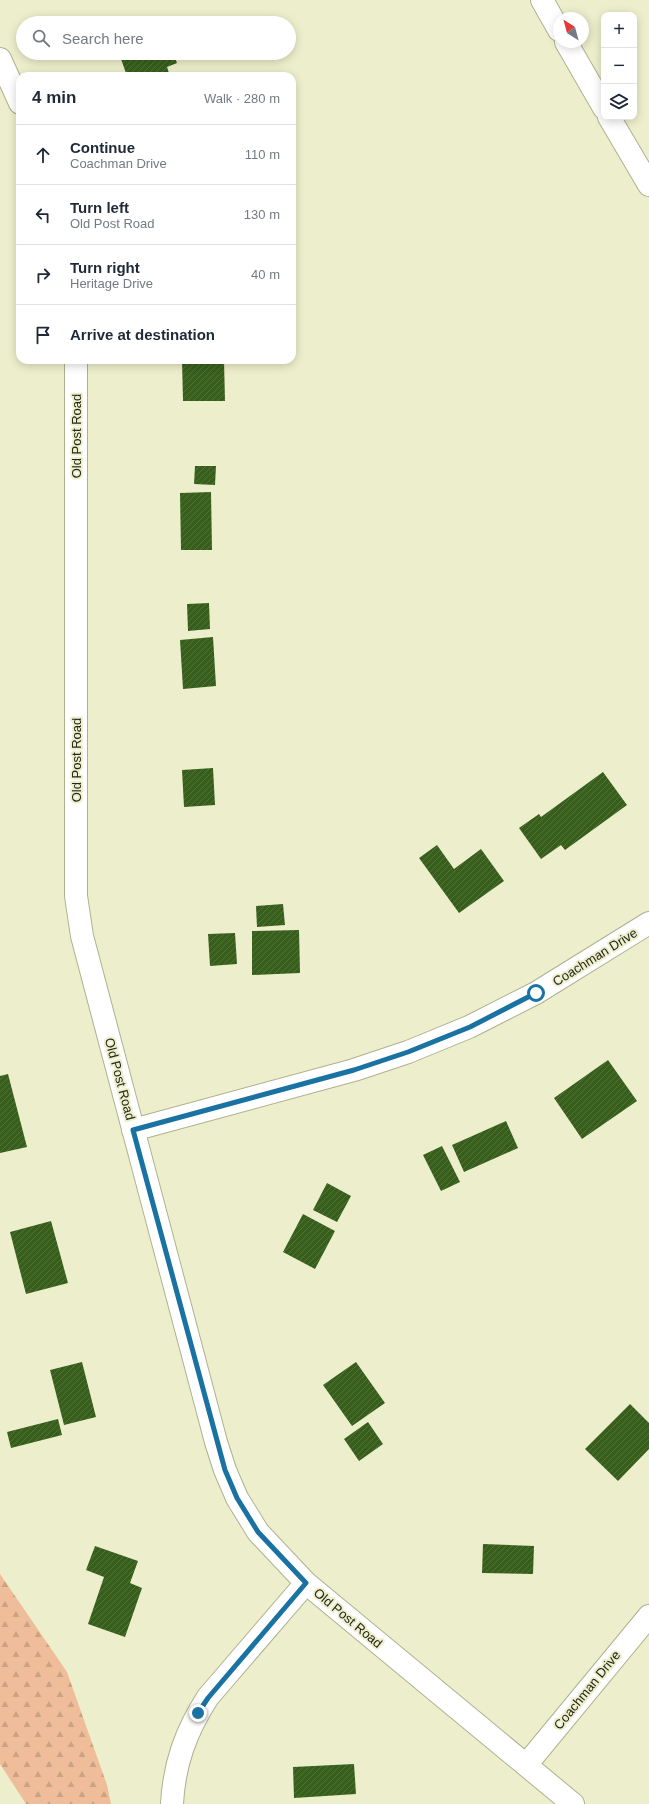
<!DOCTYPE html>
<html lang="en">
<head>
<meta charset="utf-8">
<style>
	body { margin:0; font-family:Arial,sans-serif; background:#f2f2f3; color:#1f2937 }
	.controls { position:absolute; right:12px; top:12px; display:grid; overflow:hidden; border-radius:8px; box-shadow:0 2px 10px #0003 }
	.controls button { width:36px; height:36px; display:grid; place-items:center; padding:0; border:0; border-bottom:1px solid #e0e1e3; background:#fff; color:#1f2937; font:20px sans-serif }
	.compass { position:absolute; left:553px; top:12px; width:36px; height:36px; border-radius:50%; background:#fff; box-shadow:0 2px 10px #0003; rotate:324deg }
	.stop { position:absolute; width:12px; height:12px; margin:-9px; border:3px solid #1972a1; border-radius:50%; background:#fff }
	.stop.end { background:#1972a1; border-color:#fff; box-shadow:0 1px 4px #0008 }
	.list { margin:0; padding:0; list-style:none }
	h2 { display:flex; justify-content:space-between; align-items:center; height:52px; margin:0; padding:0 16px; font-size:17px }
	h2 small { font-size:13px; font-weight:400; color:#747a83 }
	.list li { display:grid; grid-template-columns:26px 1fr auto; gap:12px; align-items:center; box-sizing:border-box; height:60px; padding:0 16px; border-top:1px solid #e0e1e3 }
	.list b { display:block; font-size:15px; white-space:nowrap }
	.list p { margin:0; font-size:13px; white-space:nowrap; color:#747a83 }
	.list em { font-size:13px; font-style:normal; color:#747a83 }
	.icon { flex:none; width:22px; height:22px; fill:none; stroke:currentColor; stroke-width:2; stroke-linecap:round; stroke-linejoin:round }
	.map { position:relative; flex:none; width:649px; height:1804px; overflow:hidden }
	.search { position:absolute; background:#fff; box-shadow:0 2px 10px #0003; left:16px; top:16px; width:280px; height:44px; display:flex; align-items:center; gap:10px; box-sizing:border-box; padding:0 14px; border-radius:22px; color:#747a83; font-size:15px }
	.panel { position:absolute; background:#fff; box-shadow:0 2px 10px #0003; left:16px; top:72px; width:280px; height:292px; border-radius:12px }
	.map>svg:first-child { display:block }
</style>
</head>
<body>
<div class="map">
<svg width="649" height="1804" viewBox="0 0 649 1804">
	<defs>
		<pattern id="forest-firs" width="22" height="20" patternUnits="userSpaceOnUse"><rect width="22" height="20" fill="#efbd99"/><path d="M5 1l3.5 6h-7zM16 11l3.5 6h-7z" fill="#cda283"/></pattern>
		<pattern id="building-hatch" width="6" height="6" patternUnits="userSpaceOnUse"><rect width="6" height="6" fill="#375f1b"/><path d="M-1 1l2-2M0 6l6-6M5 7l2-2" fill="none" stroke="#52723b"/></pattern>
	</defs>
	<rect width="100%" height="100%" fill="#edefcc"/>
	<!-- forest -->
	<path fill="url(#forest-firs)" d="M0 1574 67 1672 107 1785 111 1804H26L0 1764Z"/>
	<!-- building -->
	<path fill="url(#building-hatch)" d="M137 53H173L177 63 167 67 170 76H127L121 59Z
		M182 360H224L225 401H183Z
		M195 466H216L215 485 194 484Z
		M211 492 212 550H181L180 493Z
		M209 603 210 629 188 631 187 604Z
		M213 637 216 686 183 689 180 640Z
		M213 768 215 805 184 807 182 770Z
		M603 772 627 805 565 850 561 845 541 859 519 828 539 814 541 817Z
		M437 845 454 869 481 849 504 881 459 913 419 858Z
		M283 904 285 925 257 927 256 906Z
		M299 930 300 973 252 975V931Z
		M235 933 237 964 210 966 208 934Z
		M608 1060 637 1101 582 1139 554 1098Z
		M8 1074 27 1147 0 1153V1076Z
		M506 1121 518 1148 464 1172 452 1145Z
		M442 1146 460 1182 441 1191 423 1155Z
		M327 1183 351 1196 337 1222 313 1210Z
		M303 1214 335 1231 315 1269 283 1252Z
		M51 1221 68 1283 26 1294 10 1232Z
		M82 1362 96 1417 64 1425 50 1370Z
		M356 1362 385 1403 352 1426 323 1385Z
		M630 1404 649 1423V1449L618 1481 585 1449Z
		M58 1419 62 1435 11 1448 7 1432Z
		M368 1422 383 1444 359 1461 344 1439Z
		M483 1544 534 1546 533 1574 482 1573Z
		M95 1546 138 1561 130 1583 142 1588 125 1637 88 1624 104 1577 86 1570Z
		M354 1764 356 1794 294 1798 293 1767Z"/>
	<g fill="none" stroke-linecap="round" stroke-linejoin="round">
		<!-- minor casing -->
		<g stroke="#afb090" stroke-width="24">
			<path id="minor" d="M542 0 559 30
				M566 42 604 108
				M0 59 20 103
				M609 117 649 185
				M76 360V896L82 936 216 1442 225 1470 237 1498 258 1532 306 1583 573 1804
				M133 1130 354 1070 408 1052 469 1027 536 993 649 923
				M526 1765 649 1616
				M172 1804C174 1764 186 1731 208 1697L306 1583"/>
		</g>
		<!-- minor -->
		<use href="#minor" stroke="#fff" stroke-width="22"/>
	</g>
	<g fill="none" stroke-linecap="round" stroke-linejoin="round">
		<!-- route -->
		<path stroke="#1972a1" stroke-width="5" d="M198 1713 208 1698 306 1583 258 1532 237 1498 225 1470 133 1130 354 1070 408 1052 470 1027 536 993"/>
	</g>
	<g text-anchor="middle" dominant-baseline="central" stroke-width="4" stroke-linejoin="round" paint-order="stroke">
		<!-- street labels -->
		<g font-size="13" fill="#252519" stroke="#edefcc">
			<text transform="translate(76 436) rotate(-90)">Old Post Road</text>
			<text transform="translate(76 760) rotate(-90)">Old Post Road</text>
			<text transform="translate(595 957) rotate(-32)">Coachman Drive</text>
			<text transform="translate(120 1079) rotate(75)">Old Post Road</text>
			<text transform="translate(348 1618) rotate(40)">Old Post Road</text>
			<text transform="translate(587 1690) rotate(-51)">Coachman Drive</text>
		</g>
	</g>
</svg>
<div class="controls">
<button>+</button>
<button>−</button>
<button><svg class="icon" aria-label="layers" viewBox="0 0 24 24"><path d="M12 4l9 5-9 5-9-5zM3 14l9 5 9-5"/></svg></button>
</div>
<svg class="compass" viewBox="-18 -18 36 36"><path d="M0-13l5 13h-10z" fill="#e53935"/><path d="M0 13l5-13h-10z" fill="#747a83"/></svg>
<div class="stop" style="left:536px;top:993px"></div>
<div class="stop end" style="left:198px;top:1713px"></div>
<div class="search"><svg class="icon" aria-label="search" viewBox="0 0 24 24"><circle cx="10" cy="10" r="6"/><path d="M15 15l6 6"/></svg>Search here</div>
<section class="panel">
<h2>4 min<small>Walk · 280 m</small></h2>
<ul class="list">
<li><svg class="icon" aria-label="ahead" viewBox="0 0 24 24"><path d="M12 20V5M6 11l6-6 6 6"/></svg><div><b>Continue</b><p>Coachman Drive</p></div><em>110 m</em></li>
<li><svg class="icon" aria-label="left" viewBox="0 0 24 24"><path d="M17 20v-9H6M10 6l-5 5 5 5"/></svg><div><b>Turn left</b><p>Old Post Road</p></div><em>130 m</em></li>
<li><svg class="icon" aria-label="right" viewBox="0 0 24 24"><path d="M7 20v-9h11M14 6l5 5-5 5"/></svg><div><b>Turn right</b><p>Heritage Drive</p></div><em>40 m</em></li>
<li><svg class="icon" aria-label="arrive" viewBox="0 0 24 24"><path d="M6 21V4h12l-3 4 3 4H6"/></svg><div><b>Arrive at destination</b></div></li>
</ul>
</section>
</div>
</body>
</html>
